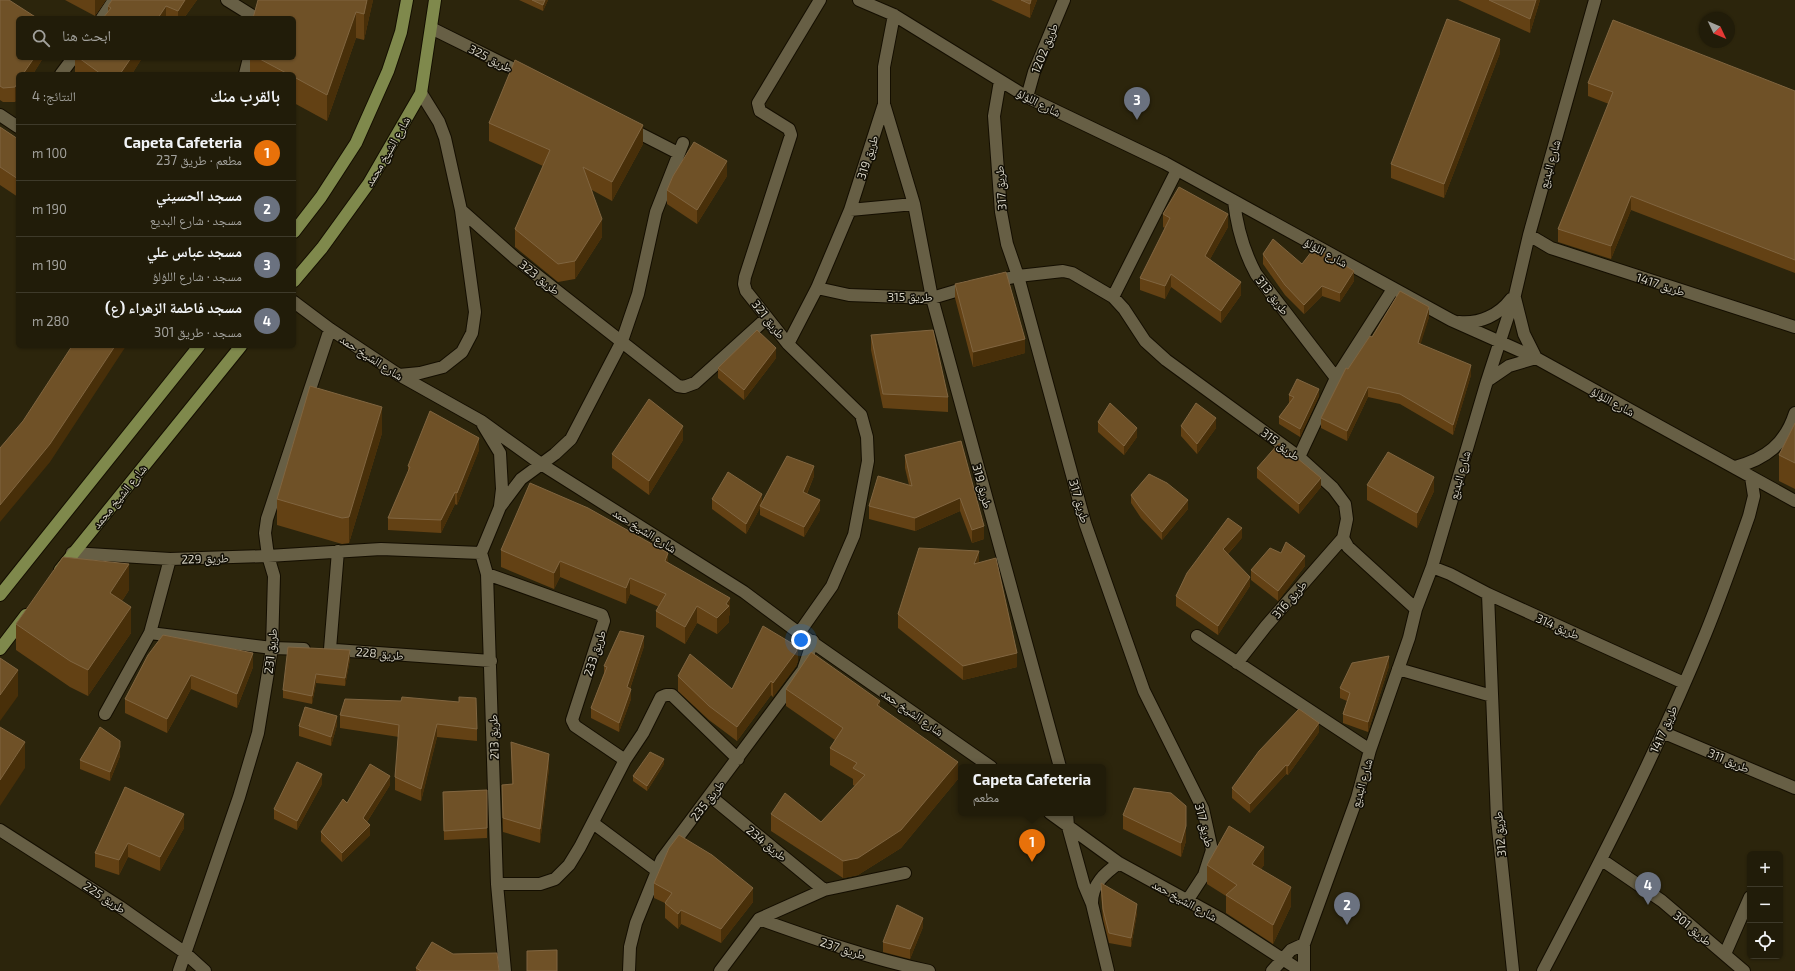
<!DOCTYPE html>
<html lang="ar">
<head>
<meta charset="utf-8">
<style>
	body { margin:0; font-family:"Exo 2","Noto Naskh Arabic",sans-serif; background:#2d2917; color:#f1f3f6; direction:rtl }
	.controls { position:absolute; right:12px; bottom:12px; display:grid; overflow:hidden; border-radius:6px; box-shadow:0 1px 3px #0004 }
	.controls button { width:36px; height:36px; display:grid; place-items:center; padding:0; border:0; border-bottom:1px solid #3e3a2a; background:#211c09; color:#f1f3f6; font:20px sans-serif }
	.compass { position:absolute; left:1699px; top:12px; width:36px; height:36px; border-radius:50%; background:#211c09; box-shadow:0 1px 3px #0004; rotate:134deg }
	.you { position:absolute; left:801px; top:640px; width:14px; height:14px; margin:-10px; border:3px solid #fff; border-radius:50%; background:#1a73e8; box-shadow:0 0 0 6px #1a73e833 }
	.badge { display:grid; place-items:center; width:26px; height:26px; border-radius:50%; background:#db99f5; color:#fff; font-size:13px; font-weight:700 }
	.pin { position:absolute; translate:-50% -33px; filter:drop-shadow(0 1px 2px #0008) }
	.pin::after { content:''; position:absolute; top:21px; width:14px; height:12px; background:inherit; clip-path:polygon(0 0,100% 0,50% 100%) }
	.popup { position:absolute; left:958px; top:764px; width:148px; height:52px; box-sizing:border-box; display:grid; place-content:center; border-radius:6px; background:#211c09; filter:drop-shadow(0 1px 3px #0005); font-size:13px; white-space:nowrap; color:#a2a19c }
	.popup b { font-size:15px; color:#f1f3f6 }
	.popup::after { content:''; position:absolute; left:50%; top:100%; margin-left:-8px; border:8px solid transparent; border-top-color:#211c09 }
	.list { margin:0; padding:0; list-style:none }
	h2 { display:flex; justify-content:space-between; align-items:center; height:52px; margin:0; padding:0 16px; font-size:17px }
	h2 small { font-size:13px; font-weight:400; color:#a2a19c }
	.list li { display:grid; grid-template-columns:26px 1fr auto; gap:12px; align-items:center; box-sizing:border-box; height:56px; padding:0 16px; border-top:1px solid #3e3a2a }
	.list b { display:block; font-size:15px; white-space:nowrap }
	.list p { margin:0; font-size:13px; white-space:nowrap; color:#a2a19c }
	.list em { font-size:13px; font-style:normal; color:#a2a19c }
	.icon { flex:none; width:22px; height:22px; fill:none; stroke:currentColor; stroke-width:2; stroke-linecap:round; stroke-linejoin:round }
	.map { position:relative; flex:none; width:1795px; height:971px; overflow:hidden; direction:ltr }
	.search { position:absolute; background:#211c09; box-shadow:0 1px 3px #0004; left:16px; top:16px; width:280px; height:44px; display:flex; align-items:center; gap:10px; box-sizing:border-box; padding:0 14px; border-radius:6px; color:#a2a19c; font-size:15px }
	.panel { position:absolute; background:#211c09; box-shadow:0 1px 3px #0004; left:16px; top:72px; width:280px; height:276px; border-radius:6px; direction:rtl }
	.map>svg:first-child { display:block }
</style>
</head>
<body>
<div class="map">
<svg width="1795" height="971" viewBox="0 0 1795 971">
	<rect width="100%" height="100%" fill="#2c250c"/>
	<g fill="none" stroke-linecap="round" stroke-linejoin="round">
		<!-- minor casing -->
		<g stroke="#140e00" stroke-width="14">
			<path id="minor" d="M227 0 256 18
				M859 0 894 15 1027 97 1165 163 1451 320 1536 358 1795 501
				M894 15 884 67V104L914 204 932 298 1060 767
				M102 18 114 0
				M431 28 526 75
				M61 74 73 58
				M245 74 249 58
				M1000 81 994 116 1001 212 1007 244 1018 276 1085 523 1144 691 1203 809 1212 850 1204 875 1187 901
				M1027 97 1034 72 1064 0
				M0 115 18 127
				M629 128 678 153
				M1234 201C1237 228 1243 250 1256 274L1336 378 1299 457
				M461 210 515 258 678 386 684 387 695 383 767 318
				M850 210 914 204
				M1529 235 1551 248 1795 327
				M991 282 1018 276 1063 271 1072 273 1113 297 1124 309 1145 341 1166 360 1299 457 1333 488 1345 504 1347 519 1343 538 1348 547 1416 609
				M817 288 849 295 932 298 969 287
				M1113 297 1177 170
				M294 302 330 329 399 375 481 421 541 464 744 592 799 633 991 767
				M1459 322C1480 324 1499 315 1511 299
				M788 344 817 288 850 210 884 104
				M399 375 420 373 443 367 462 352 472 333 475 312 461 210 445 138 439 122 421 93
				M1336 378 1393 289
				M1487 381 1509 366 1536 358 1524 334 1515 298
				M483 425 500 453 502 489 500 506
				M1735 467C1766 459 1785 444 1795 413
				M72 553 170 559 268 556 381 549 481 553
				M1432 567 1450 574 1488 594 1684 683
				M487 574 602 615 604 621 572 720 575 726 625 760
				M1488 594 1497 819 1513 971
				M150 633 272 648 304 649
				M799 633 832 586 854 535 868 461 867 437 861 415 788 344 746 291 744 284 745 277 791 135 789 129 760 111 758 103 820 0
				M1197 636 1370 750
				M330 649 338 551
				M335 650 491 661
				M1237 663 1266 626 1343 538
				M1398 669 1492 696
				M105 714 150 633 170 559
				M1662 732 1795 788
				M710 796 824 890
				M1050 813 1119 863 1221 919 1301 971
				M1067 813 1068 827 1084 885 1092 904 1108 971
				M593 823 656 870
				M0 830 120 907 184 952 205 971
				M1602 860 1662 901 1744 971
				M497 884H540L555 879 569 865 580 847 625 760 643 733 661 697 666 695H672L738 759
				M1092 903C1092 884 1105 873 1119 863
				M759 919C815 939 871 959 929 971
				M1725 954 1750 897
				M179 971 239 797 258 733 272 648 274 576 268 556 265 533 267 519 330 329
				M505 971 497 884 487 574 481 553 500 507 521 479 555 454 571 439 622 341 638 294 656 212 683 143
				M629 971 630 947 636 923 662 859 803 670 813 641
				M720 971 759 919 824 890 905 873
				M1272 971 1291 950 1304 944
				M1304 971V944L1357 798 1370 750 1409 638 1416 609 1432 567 1487 381 1515 295 1529 235 1595 0
				M1543 971C1601 861 1658 750 1705 635 1721 596 1735 556 1749 516L1754 496 1751 477"/>
		</g>
		<!-- major casing -->
		<g stroke="#140e00" stroke-width="14">
			<path id="major" d="M294 232 321 197 356 143 388 71 401 32 407 0
				M294 281 322 248 369 183 421 93 435 0
				M60 570 241 346
				M0 595 199 346
				M0 649 26 615"/>
		</g>
		<!-- minor -->
		<use href="#minor" stroke="#675f45" stroke-width="12"/>
		<!-- major -->
		<use href="#major" stroke="#7f894c" stroke-width="12"/>
	</g>
	<!-- wall -->
	<path fill="#634114" d="M0 0 18 58H43L33 74H18V96L15 102H3L0 100Z
		M65 0H106L95 16Z
		M112 0H197L184 18H103L108 12V6Z
		M258 0H373L364 40 356 38 327 121 294 103V74H250V58H294Z
		M519 0H548L543 11Z
		M991 0H1037L1030 18Z
		M1458 0H1540L1530 33Z
		M1500 53 1444 198 1391 178V164Z
		M75 58H142L132 74H78L75 72Z
		M1588 83 1795 91V273L1631 210 1611 259 1558 242V229L1609 104 1588 96Z
		M489 123 643 144 612 201 592 190 602 237 575 279 558 282 515 247V229L543 166 489 141Z
		M0 127 18 139V197L0 185Z
		M727 176 697 224 667 204V190Z
		M1163 214 1228 227 1210 259 1241 295 1221 323 1171 287 1165 299 1140 290V278L1165 228 1163 227Z
		M1263 254 1302 264 1354 281 1340 302 1322 296 1304 314 1285 295 1263 264Z
		M955 284 1025 353 973 367 955 298Z
		M1429 317 1420 344 1471 375 1453 435 1400 404 1368 397 1347 441 1321 428V418L1348 369 1372 337Z
		M871 335 948 397V412L883 408 871 350Z
		M776 358 744 400 718 378V368Z
		M1289 395 1319 396 1300 437 1279 424V417L1289 403Z
		M1098 422 1137 437 1124 455 1098 432Z
		M1795 423V489L1779 481V455Z
		M1181 426 1216 428 1197 454 1181 436Z
		M382 433 349 543 342 544 277 525V499Z
		M683 440 649 495 612 468V454Z
		M961 441 984 539 972 543 960 511 915 531 869 519V506L909 485 905 468V455Z
		M479 450 457 505 455 504 441 533 388 530V518L408 473V466Z
		M1257 468 1321 487 1299 514 1257 478Z
		M814 476 807 494 820 510 804 537 760 515V508L746 534 712 509V499L762 502Z
		M1367 485 1434 491 1417 528 1367 500Z
		M1131 495 1188 509 1162 540 1141 518 1131 503Z
		M1242 538 1228 554 1250 586 1218 635 1176 606V596Z
		M501 550 668 562 730 614 729 616V622L717 634 697 623 685 644 656 627V611L659 607 630 594 626 604 560 577 554 589 501 567Z
		M1281 553 1305 566 1278 601 1251 580V570Z
		M979 562 1017 667 963 680 898 628V614Z
		M129 590 122 601 131 633 88 696 70 687 16 650V624Z
		M644 646 630 689 631 699 619 732 591 718V708L604 673V666Z
		M148 655 253 667 237 708 191 689 167 733 125 713V699Z
		M350 659 345 686 316 683 312 704 283 698V690Z
		M798 661 796 666 773 697 771 695 737 741 709 720 678 691V676L732 689Z
		M1389 666 1368 732 1343 723V714L1347 701 1340 698V688Z
		M786 689 880 707 958 779 901 848 858 875 843 878 771 831V814L821 822 855 786 853 785V779L830 765V748L835 740 786 706Z
		M401 701 459 702 477 729V741L437 737 421 801 395 790V777L399 737 340 728V715Z
		M337 725 331 746 299 736V726Z
		M1319 732 1288 775 1286 774 1250 813 1232 798V788Z
		M511 742 549 768 540 843 503 832 502 785 512 784Z
		M120 756 110 781 80 769V760Z
		M664 764 647 791 633 781V776Z
		M322 784 297 830 274 819V809Z
		M390 785 367 822 370 835 342 862 321 841V832L347 803Z
		M125 787 184 828 160 871 128 857 119 875 95 867V853Z
		M487 790V838L444 840 443 792Z
		M1186 806V841L1181 857 1123 829V815Z
		M1207 865H1264L1261 869 1291 906 1273 944 1226 913V896L1207 884Z
		M654 883 753 902 721 943 681 924 678 929 665 918V903L654 898Z
		M1101 883 1137 913 1131 947 1109 943 1103 919 1101 893Z
		M923 927 910 959 883 952V942Z
		M453 954 499 971H416V968Z"/>
	<!-- shaded-wall -->
	<path fill="#482f09" d="M95 0H106L95 16Z
		M185 0H197L184 18H178V11Z
		M367 0H373L364 40V14Z
		M545 0H548L543 11V5Z
		M1031 0H1037L1030 18V4Z
		M1536 0H1540L1530 33V19Z
		M166 6V18H158Z
		M356 12V38L327 121V95Z
		M1500 39V53L1444 198V184Z
		M34 58H43L33 74H23Z
		M131 58H142L132 74H120Z
		M18 82V96L15 102V87Z
		M643 125V144L612 201V182Z
		M727 161V176L697 224V210Z
		M1631 196V210L1611 259V246Z
		M1228 214V227L1205 268V256Z
		M602 219V237L575 279V261Z
		M1354 271V281L1340 302V293Z
		M1171 274V287L1165 299V286Z
		M1241 282V295L1221 323V311Z
		M1322 286V296L1304 314V305Z
		M1429 307V317L1418 353V343Z
		M1025 339V353L973 367V352Z
		M115 346H126L50 462 0 522V505Z
		M776 348V358L744 400V390Z
		M1471 365V375L1453 435V425Z
		M1368 387V397L1347 441V431Z
		M1319 389V396L1300 437V429Z
		M382 407V433L349 543V517Z
		M1216 418V428L1197 454V444Z
		M683 426V440L649 495V481Z
		M1137 428V437L1124 455V446Z
		M479 438V450L457 505V493Z
		M814 466V476L803 502V492Z
		M1434 477V491L1417 528V513Z
		M1321 478V487L1299 514V504Z
		M455 492V504L441 533V520Z
		M762 494V504L760 506V508L746 534V524Z
		M960 498V511L915 531V518Z
		M820 500V510L804 537V527Z
		M1188 500V509L1162 540V532Z
		M984 526V539L972 543V530Z
		M1242 528V538L1223 559V549Z
		M979 551V565L974 564Z
		M668 553V569L665 561Z
		M1305 556V566L1278 601V591Z
		M560 561V577L554 589V573Z
		M129 564V590L110 619V593Z
		M1250 577V586L1218 635V626Z
		M630 578V594L626 604V588Z
		M730 598V614L729 616V622L717 634V618L726 604Z
		M697 606V623L685 644V627Z
		M131 607V633L88 696V670Z
		M644 636V646L627 697V687Z
		M798 647V661L796 666 773 697V683Z
		M350 650V659L345 686V678Z
		M253 653V667L237 708V694Z
		M1017 653V667L963 680V666Z
		M1389 656V666L1368 732V722Z
		M18 670V696L0 721V695Z
		M316 674V683L312 704V696Z
		M191 675V689L167 733V719Z
		M771 681V695L737 741V727Z
		M631 689V699L619 732V723Z
		M880 701V719L877 705Z
		M337 716V725L331 746V737Z
		M1319 723V732L1288 775V766Z
		M437 724V737L421 801V789Z
		M25 742V768L0 806V780Z
		M120 747V756L110 781V772Z
		M549 754V768L540 843V829Z
		M664 759V764L647 791V786Z
		M958 762V779L901 848 858 875 843 878V861Z
		M1286 765V774L1250 813V804Z
		M322 774V784L297 830V821Z
		M390 776V785L363 828V818Z
		M184 814V828L160 871V857Z
		M370 825V835L342 862V853Z
		M1186 826V841L1181 857V843Z
		M128 843V857L119 875V860Z
		M1264 847V865L1252 882V864Z
		M1291 887V906L1273 944V925Z
		M753 888V902L721 943V929Z
		M1137 904V913L1131 947V938Z
		M681 910V924L678 929V914Z
		M923 918V927L910 959V949Z"/>
	<!-- building -->
	<path fill="#6f5127" stroke="#806540" d="M0 0H9L37 18H18V58H34L23 74H18V82L15 87 3 88 0 86Z
		M112 0H185L178 11 166 6 158 18H103L111 8 108 6Z
		M258 0H367L364 14 356 12 327 95 294 77V74H288L258 58H294V18H253Z
		M532 0H545L543 5Z
		M1021 0H1031L1030 4Z
		M1489 0H1536L1530 19Z
		M1447 19 1500 39 1444 184 1391 164Z
		M1613 20 1795 91V260L1631 196 1611 246 1558 229 1613 92 1588 83Z
		M79 58H131L120 74H101Z
		M515 60 643 125 612 182 583 167 602 219 575 261 558 264 515 229 550 150 489 123Z
		M0 127 18 139V179L0 167Z
		M694 142 727 161 697 210 667 190 673 176Z
		M1179 187 1228 214 1205 256 1241 282 1221 311 1171 274 1165 286 1140 278 1170 218 1163 214Z
		M1273 239 1302 264 1315 247 1354 271 1340 293 1322 286 1304 305 1285 285 1263 254Z
		M1006 272 1025 339 973 352 955 284Z
		M1400 291 1429 307 1418 343 1471 365 1453 425 1400 394 1368 387 1347 431 1321 418 1346 368 1348 369 1370 336 1372 337Z
		M757 330 776 348 744 390 718 368Z
		M933 330 948 397 883 394 871 335Z
		M72 346H115L50 444 0 505V448L23 421Z
		M1297 379 1319 389 1300 429 1279 417 1294 397 1289 395Z
		M310 386 382 407 349 517 342 518 277 499Z
		M649 399 683 426 649 481 612 454Z
		M1110 403 1137 428 1124 446 1098 422Z
		M1196 403 1216 418 1197 444 1181 426Z
		M430 411 479 438 457 493 455 492 441 520 388 518 410 467 408 466Z
		M1795 423V463L1779 455Z
		M961 441 984 526 972 530 960 498 915 518 869 506 878 476 912 486 905 455Z
		M1279 443 1321 478 1299 504 1257 468Z
		M1388 452 1434 477 1417 513 1367 485Z
		M787 456 814 466 803 492 820 500 804 527 760 506Z
		M728 472 762 494 746 524 712 499Z
		M1149 474 1167 483 1188 500 1162 532 1141 509 1131 495Z
		M530 483 588 508 668 553 665 561 730 598 726 604 729 606 717 618 697 606 685 627 656 611 666 594 630 578 626 588 560 561 554 573 501 550Z
		M1228 518 1242 528 1223 549 1250 577 1218 626 1176 596 1187 573Z
		M1286 542 1305 556 1278 591 1251 570 1270 548 1281 553Z
		M919 548 979 551 974 564 996 558 1017 653 963 666 898 614Z
		M63 557 129 564 110 593 131 607 88 670 70 661 16 624Z
		M763 626 798 647 796 652 773 683 771 681 737 727 709 706 678 676 690 654 732 689Z
		M620 631 644 636 627 687 631 689 619 723 591 708 607 667 604 666Z
		M163 635 253 653 237 694 191 675 167 719 125 699 148 655Z
		M288 647 350 650 345 678 316 674 312 696 283 690Z
		M811 652 880 701 877 705 958 762 901 830 858 858 843 861 771 814 785 793 821 822 865 775 853 768 857 763 830 748 843 728 786 689Z
		M1389 656 1368 722 1343 714 1350 693 1340 688 1352 663Z
		M0 658 18 670 0 695Z
		M402 697 459 702V697L476 698 477 729 437 724 421 789 395 777 399 725 340 715 345 699 401 701Z
		M305 707 337 716 331 737 299 726Z
		M1299 709 1319 723 1288 766 1286 765 1250 804 1232 788 1259 751Z
		M0 727 25 742 0 780Z
		M100 727 120 741V747L110 772 80 760Z
		M511 742 549 754 540 829 503 818 502 785 513 784Z
		M650 752 664 759 647 786 633 776Z
		M297 762 322 774 297 821 274 809Z
		M370 764 390 776 363 818 370 825 342 853 321 832 343 799 347 803Z
		M125 787 184 814 160 857 128 843 119 860 95 853Z
		M1134 788 1171 793 1186 806V826L1181 843 1123 815Z
		M487 790V828L444 831 443 792Z
		M1229 826 1264 847 1252 864 1291 887 1273 925 1226 895 1237 885 1207 865Z
		M679 835 712 855 753 888 721 929 681 910 678 914 665 903 672 893 654 883 669 848Z
		M1101 883 1137 904 1131 938 1109 933 1103 909Z
		M897 905 923 918 910 949 883 942Z
		M432 942 453 954 497 953 499 971H421L416 968Z
		M557 950V971H527V951Z"/>
	<g text-anchor="middle" dominant-baseline="central" stroke-width="3" stroke-linejoin="round" paint-order="stroke">
		<!-- street labels -->
		<g font-size="12" fill="#d7d3c5" stroke="#110e05">
			<text transform="translate(1044 48) rotate(-68)">طريق 1202</text>
			<text transform="translate(491 58) rotate(27)">طريق 325</text>
			<text transform="translate(1039 102) rotate(27)">شارع اللؤلؤ</text>
			<text transform="translate(387 151) rotate(-60)">شارع الشيخ محمد</text>
			<text transform="translate(867 157) rotate(-72)">طريق 319</text>
			<text transform="translate(1549 164) rotate(-74)">شارع البديع</text>
			<text transform="translate(1000 188) rotate(-94)">طريق 317</text>
			<text transform="translate(1326 252) rotate(29)">شارع اللؤلؤ</text>
			<text transform="translate(540 277) rotate(38)">طريق 323</text>
			<text transform="translate(1661 284) rotate(18)">طريق 1417</text>
			<text transform="translate(1273 295) rotate(52)">طريق 313</text>
			<text x="910" y="296">طريق 315</text>
			<text transform="translate(769 319) rotate(52)">طريق 321</text>
			<text transform="translate(372 357) rotate(33)">شارع الشيخ حمد</text>
			<text transform="translate(1613 401) rotate(29)">شارع اللؤلؤ</text>
			<text transform="translate(1281 444) rotate(37)">طريق 315</text>
			<text transform="translate(1459 475) rotate(-74)">شارع البديع</text>
			<text transform="translate(983 486) rotate(75)">طريق 319</text>
			<text transform="translate(119 496) rotate(-51)">شارع الشيخ محمد</text>
			<text transform="translate(1080 501) rotate(74)">طريق 317</text>
			<text transform="translate(645 530) rotate(32)">شارع الشيخ حمد</text>
			<text transform="translate(205 558) rotate(-2)">طريق 229</text>
			<text transform="translate(1289 599) rotate(-49)">طريق 316</text>
			<text transform="translate(1558 626) rotate(24)">طريق 314</text>
			<text transform="translate(270 651) rotate(-84)">طريق 231</text>
			<text transform="translate(380 653) rotate(5)">طريق 228</text>
			<text transform="translate(594 653) rotate(-72)">طريق 233</text>
			<text transform="translate(913 712) rotate(35)">شارع الشيخ حمد</text>
			<text transform="translate(1663 729) rotate(-66)">طريق 1417</text>
			<text transform="translate(493 737) rotate(-92)">طريق 213</text>
			<text transform="translate(1729 760) rotate(23)">طريق 311</text>
			<text transform="translate(1361 783) rotate(-74)">شارع البديع</text>
			<text transform="translate(707 800) rotate(-52)">طريق 235</text>
			<text transform="translate(1205 825) rotate(76)">طريق 317</text>
			<text transform="translate(1499 834) rotate(-95)">طريق 312</text>
			<text transform="translate(767 843) rotate(39)">طريق 234</text>
			<text transform="translate(105 897) rotate(33)">طريق 225</text>
			<text transform="translate(1185 900) rotate(29)">شارع الشيخ حمد</text>
			<text transform="translate(1693 928) rotate(40)">طريق 301</text>
			<text transform="translate(843 948) rotate(18)">طريق 237</text>
		</g>
	</g>
</svg>
<div class="controls">
<button>+</button>
<button>−</button>
<button><svg class="icon" aria-label="locate" viewBox="0 0 24 24"><circle cx="12" cy="12" r="6"/><path d="M12 2v4M12 18v4M2 12h4M18 12h4"/></svg></button>
</div>
<svg class="compass" viewBox="-18 -18 36 36"><path d="M0-13l5 13h-10z" fill="#e53935"/><path d="M0 13l5-13h-10z" fill="#a2a19c"/></svg>
<div class="you"></div>
<div class="pin badge" style="left:1032px;top:862px;background:#e8710a">1</div>
<div class="popup"><b>Capeta Cafeteria</b>مطعم</div>
<div class="pin badge" style="left:1347px;top:925px;background:#6b7280">2</div>
<div class="pin badge" style="left:1137px;top:120px;background:#6b7280">3</div>
<div class="pin badge" style="left:1648px;top:905px;background:#6b7280">4</div>
<div class="search"><svg class="icon" aria-label="search" viewBox="0 0 24 24"><circle cx="10" cy="10" r="6"/><path d="M15 15l6 6"/></svg>ابحث هنا</div>
<section class="panel">
<h2>بالقرب منك<small>النتائج: 4</small></h2>
<ul class="list">
<li><span class="badge" style="background:#e8710a">1</span><div><b>Capeta Cafeteria</b><p>مطعم · طريق 237</p></div><em>100 m</em></li>
<li><span class="badge" style="background:#6b7280">2</span><div><b>مسجد الحسيني</b><p>مسجد · شارع البديع</p></div><em>190 m</em></li>
<li><span class="badge" style="background:#6b7280">3</span><div><b>مسجد عباس علي</b><p>مسجد · شارع اللؤلؤ</p></div><em>190 m</em></li>
<li><span class="badge" style="background:#6b7280">4</span><div><b>مسجد فاطمة الزهراء (ع)</b><p>مسجد · طريق 301</p></div><em>280 m</em></li>
</ul>
</section>
</div>
</body>
</html>
